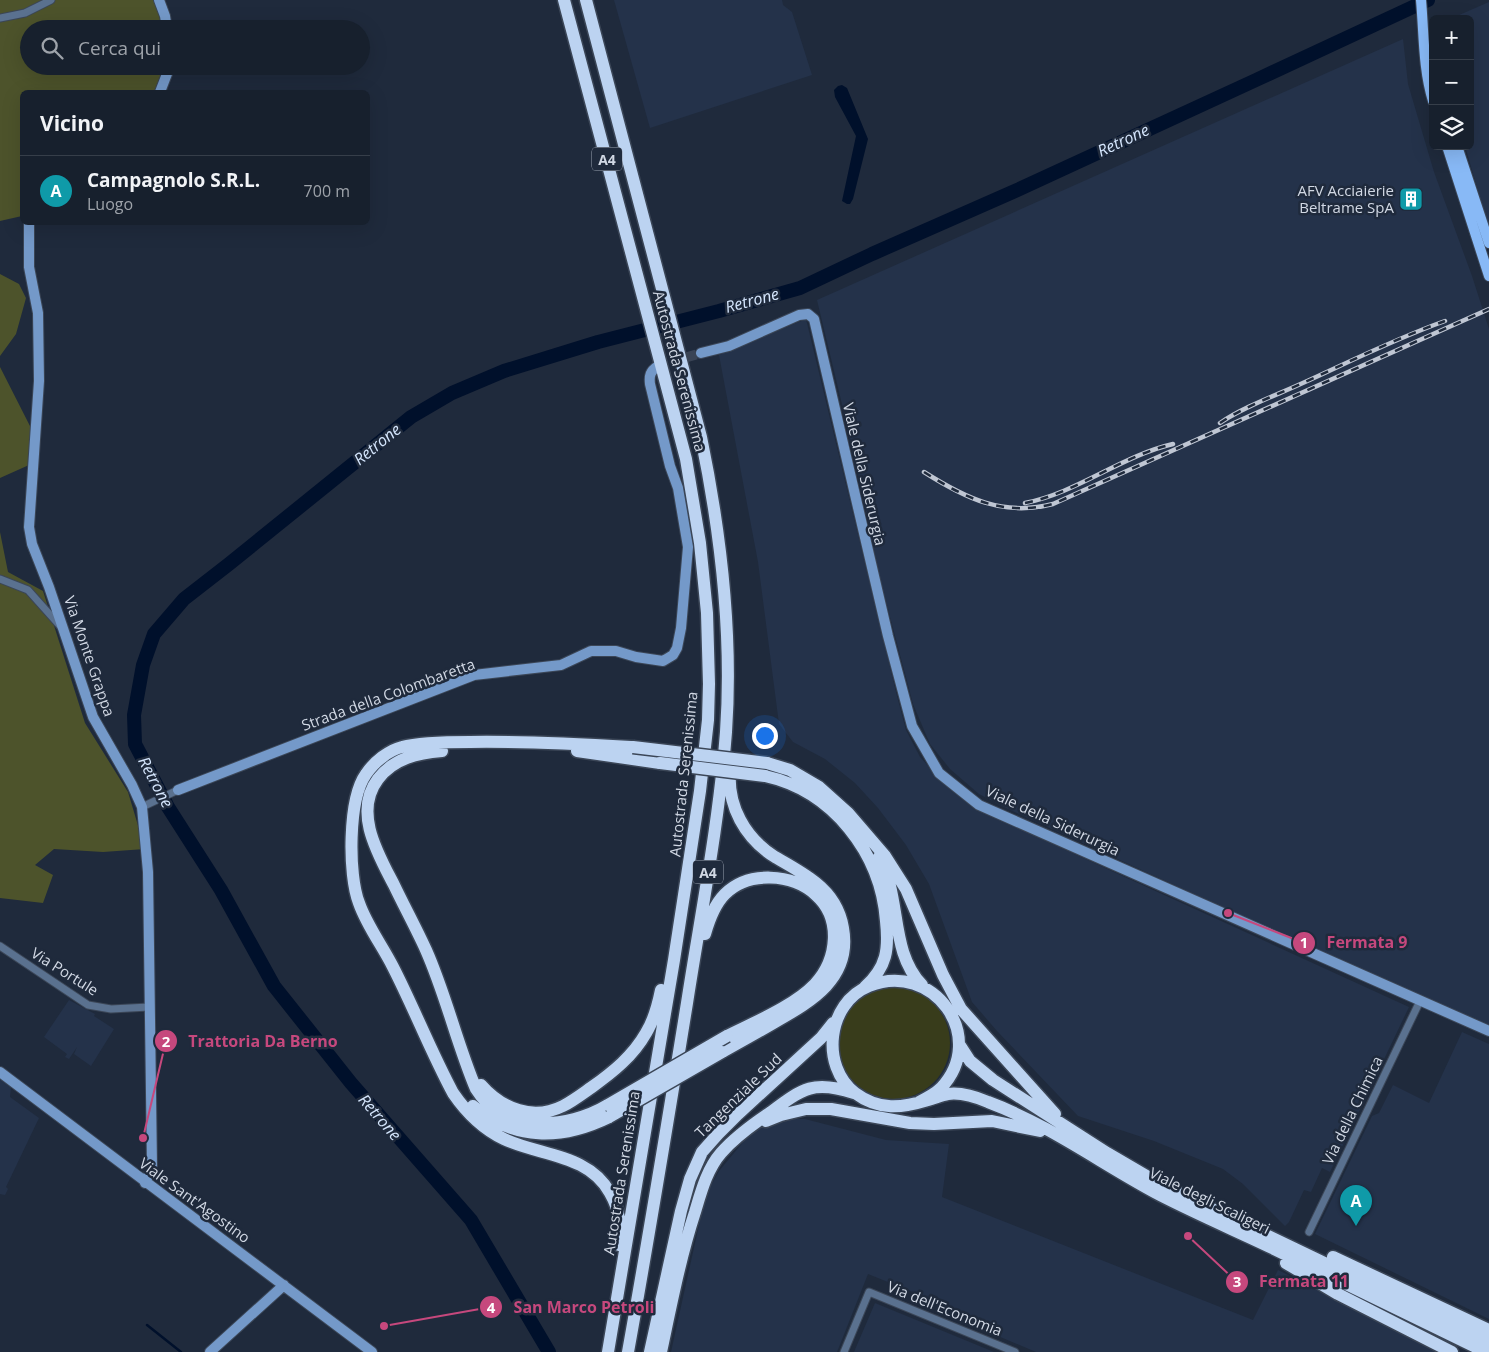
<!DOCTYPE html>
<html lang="it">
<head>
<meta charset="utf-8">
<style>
	body { margin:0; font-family:"Open Sans",sans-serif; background:#242d39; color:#f1f3f6 }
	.controls { position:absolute; right:15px; top:15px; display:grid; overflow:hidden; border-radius:8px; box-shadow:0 5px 20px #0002 }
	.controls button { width:45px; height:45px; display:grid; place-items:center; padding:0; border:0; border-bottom:1px solid #363e49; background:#17202d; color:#f1f3f6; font:25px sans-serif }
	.you { position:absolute; left:764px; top:735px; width:18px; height:18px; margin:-12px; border:4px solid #fff; border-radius:50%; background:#1a73e8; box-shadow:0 0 0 8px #1a73e833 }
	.badge { display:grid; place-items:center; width:32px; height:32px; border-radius:50%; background:#c5a6f1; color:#fff; font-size:16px; font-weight:700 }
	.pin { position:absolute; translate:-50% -41px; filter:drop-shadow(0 1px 2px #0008) }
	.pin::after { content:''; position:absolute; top:26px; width:18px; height:15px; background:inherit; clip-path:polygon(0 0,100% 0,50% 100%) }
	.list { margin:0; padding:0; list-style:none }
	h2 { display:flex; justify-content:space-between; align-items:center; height:65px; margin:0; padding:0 20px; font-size:21px }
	h2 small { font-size:16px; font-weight:400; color:#9ea3aa }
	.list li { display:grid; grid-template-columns:32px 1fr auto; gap:15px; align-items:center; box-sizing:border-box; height:70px; padding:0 20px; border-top:1px solid #363e49 }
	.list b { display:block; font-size:19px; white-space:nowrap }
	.list p { margin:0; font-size:16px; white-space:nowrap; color:#9ea3aa }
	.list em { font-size:16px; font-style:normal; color:#9ea3aa }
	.icon { flex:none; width:28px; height:28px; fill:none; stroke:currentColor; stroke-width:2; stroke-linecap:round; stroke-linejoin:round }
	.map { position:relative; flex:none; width:1489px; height:1352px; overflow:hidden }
	.search { position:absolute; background:#17202d; box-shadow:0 5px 20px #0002; left:20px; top:20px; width:350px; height:55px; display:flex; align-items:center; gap:12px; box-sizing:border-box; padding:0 18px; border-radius:28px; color:#9ea3aa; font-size:19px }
	.panel { position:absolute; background:#17202d; box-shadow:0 5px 20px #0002; left:20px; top:90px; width:350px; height:135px; border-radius:8px }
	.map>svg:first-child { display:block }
</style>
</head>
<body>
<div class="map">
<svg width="1489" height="1352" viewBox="0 0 1489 1352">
	<rect width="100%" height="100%" fill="#1f2a3c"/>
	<!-- built -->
	<path fill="#24324a" d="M614 0H782L783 5 792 12 812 75 650 128Z
		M1489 2V229L1465 146H1470V19H1450Z
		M1403 39 1408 84 1434 172 1472 276 1489 329V1029L1004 807 979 794 950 769 930 744 913 704 881 583 853 450 817 300Z
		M806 319 897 696 906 730 920 757 950 789 976 809 1409 1007 1330 1172 1322 1168 1311 1192 1304 1190 1289 1222 1285 1226 1243 1184 1223 1169 1154 1141 1078 1116 997 1031 972 1002 929 884 906 845 878 808 855 783 825 759 793 742 779 724 758 562 719 355Z
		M69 1000 95 1014 94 1016 114 1029 91 1066 74 1054 77 1047 69 1059 65 1057 67 1054 44 1037Z
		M1462 1032 1489 1044V1319L1315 1234 1372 1116 1379 1113 1393 1085 1429 1103Z
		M0 1079 11 1087 10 1097 39 1118 6 1187 8 1189 5 1195 0 1194Z
		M786 1119H805L886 1140 949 1144 942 1197 1253 1320 1278 1270 1442 1352H1036L984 1330 980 1319 868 1274 837 1352H671L701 1216 708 1191 719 1171 744 1141 759 1128 772 1121Z
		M875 1303 994 1352H854Z"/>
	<!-- green -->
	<path fill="#383c1b" d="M838 1043a56 56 0 1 1 112 0a56 56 0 1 1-112 0Z"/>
	<!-- forest -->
	<path fill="#4d532b" d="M0 0H155L164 29H29V66H167L156 92H22V216L0 221Z
		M0 274 19 284 26 298 16 334 0 356Z
		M0 367 32 430 29 465 0 478Z
		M0 532 8 572 43 591 85 723 128 792 145 849 103 852 54 849 35 865 53 875 43 903 0 898Z"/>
	<!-- water -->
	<path fill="#00102b" d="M842 85 847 88 868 139 853 199 850 204H847L842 201 856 136 835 97 834 90 838 86Z"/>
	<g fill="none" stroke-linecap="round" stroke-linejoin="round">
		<!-- stream -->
		<path stroke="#00102b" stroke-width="2.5" d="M147 1325 181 1352"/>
		<!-- river -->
		<path stroke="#00102b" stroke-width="14" d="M549 1352 471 1220 351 1083 274 986 221 890 168 807 135 744 134 715 143 665 154 634 184 599 229 564 411 417 452 393 504 371 598 342 719 311 800 288 872 254 1015 191 1256 80 1428 0"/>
		<!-- secondary-tunnel -->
		<path stroke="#3a4455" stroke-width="10" stroke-dasharray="10 5" stroke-linecap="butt" d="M658 366 701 353"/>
		<!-- street casing -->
		<g stroke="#3b4657" stroke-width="9">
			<path id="street" d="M0 18 25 13 51 0
				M0 579 28 590 61 627
				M142 807 178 790
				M0 946 88 1005 111 1009 149 1007
				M1309 1232 1420 1001
				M844 1352 869 1292 1015 1352"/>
		</g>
		<!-- secondary casing -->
		<g stroke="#3b4657" stroke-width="12">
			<path id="secondary" d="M159 0 165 16 167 29
				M160 92 170 66
				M29 222V267L38 313 39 381 29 527 32 544 49 587 93 717 132 785 142 807 148 872 152 1167 145 1183
				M701 353 729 346 799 315 808 314 814 319 888 636 912 726 939 773 979 805 1489 1031
				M178 790 474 675 561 665 591 651H616L636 657 663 661 673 655 677 648 681 628 688 547 678 488 670 466 650 384C649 376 650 371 658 366
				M0 1072 372 1352
				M210 1352 284 1285"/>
		</g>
		<!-- primary casing -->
		<g stroke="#3b4657" stroke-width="12">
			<path id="primary" d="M1421 0C1424 33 1423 69 1433 101
				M1447 146 1489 276
				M1457 146 1489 243"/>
		</g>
		<!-- highway casing -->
		<g stroke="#3b4657" stroke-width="15">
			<path id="highway" d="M564 0 686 459 700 543 707 613 709 684 708 720 700 791 674 960 608 1352
				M586 0 701 437C721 534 733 632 726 732 719 823 701 913 687 1003 668 1120 649 1236 628 1352
				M442 751C418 753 394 758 378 779 353 812 378 854 394 885 404 906 416 928 426 950 446 995 457 1044 476 1089 504 1135 568 1129 608 1105
				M577 751 660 763
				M767 763 790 770 819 787 848 813 885 856 906 889 943 975 961 1009 1055 1114
				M765 776C833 791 881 853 886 921 889 949 887 967 865 987
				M879 857C902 897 889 951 922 985
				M705 934C709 920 714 905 725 894 748 871 792 873 816 895 842 918 838 959 815 984 794 1006 755 1022 727 1036
				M959 1044 970 1061 993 1080 1107 1153 1160 1184 1489 1342
				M722 1052C740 1042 758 1032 775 1022 812 1001 852 978 843 928 840 910 831 895 816 883 804 873 789 865 775 857 745 838 727 806 730 770
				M481 1085C502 1109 533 1121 563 1106 573 1101 582 1094 592 1087 613 1072 633 1056 646 1033 654 1020 658 1005 661 990
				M919 1102C927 1098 935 1094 941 1088 989 1037 933 960 869 986 827 1003 820 1066 855 1093 879 1111 902 1108 928 1100 935 1098 942 1095 948 1094 962 1092 976 1097 988 1102 1050 1125 1103 1165 1160 1195 1195 1213 1232 1229 1268 1246 1340 1281 1413 1316 1486 1352
				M473 1106C514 1141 562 1140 609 1117
				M766 1121 781 1115 806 1109H831L910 1123 934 1124 992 1121 1040 1131
				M619 1245C621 1226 620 1210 610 1193 589 1154 540 1156 504 1139 483 1129 466 1112 453 1093 431 1052 414 1008 393 967 382 945 367 926 359 903 348 875 348 799 366 774 374 762 389 750 402 747 421 742 450 742 470 742 524 741 578 744 633 747
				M1333 1257 1489 1330
				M1286 1263 1338 1294 1452 1352
				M650 1352 681 1211 690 1179 702 1152 718 1134 738 1114 821 1038 833 1023
				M661 1352C671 1305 680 1258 695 1212 701 1192 707 1169 721 1153 735 1137 753 1124 771 1112 803 1088 814 1080 854 1093"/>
		</g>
		<!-- street -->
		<use href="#street" stroke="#5a718f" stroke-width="7"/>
		<!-- secondary -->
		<use href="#secondary" stroke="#7499c9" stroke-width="10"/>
		<!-- primary -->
		<use href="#primary" stroke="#88b9f6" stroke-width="10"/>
		<!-- highway -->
		<use href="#highway" stroke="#bcd3f1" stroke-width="12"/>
		<!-- rail casing -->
		<g stroke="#bfc6d3" stroke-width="4.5">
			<path id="rail" d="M1220 423C1245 406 1277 395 1305 382 1351 361 1397 338 1445 321
				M924 472C965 498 1003 517 1053 504L1489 309
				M1025 503C1077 493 1121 456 1173 444"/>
		</g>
		<!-- rail -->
		<use href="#rail" stroke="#1f2a3c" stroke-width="2.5" stroke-dasharray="8" stroke-linecap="butt"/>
		<!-- highway-bridge casing -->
		<g stroke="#3b4657" stroke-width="15" stroke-linecap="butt">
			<path id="highway-bridge" d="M633 747 767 763
				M660 763 765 776
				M608 1105 727 1036
				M609 1117 722 1052"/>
		</g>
		<!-- highway-bridge -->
		<use href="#highway-bridge" stroke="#bcd3f1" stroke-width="12"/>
	</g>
	<!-- icons -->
	<defs>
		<g id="building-square" transform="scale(1.25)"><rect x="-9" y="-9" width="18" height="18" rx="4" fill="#0f9aa8" stroke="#1f2a3c"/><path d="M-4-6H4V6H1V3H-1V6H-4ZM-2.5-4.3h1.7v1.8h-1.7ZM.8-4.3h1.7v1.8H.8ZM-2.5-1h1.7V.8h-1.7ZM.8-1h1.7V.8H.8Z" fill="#fff"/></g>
	</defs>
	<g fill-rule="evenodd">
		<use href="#building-square" x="1411" y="199"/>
	</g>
	<g text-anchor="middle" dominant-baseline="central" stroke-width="5" stroke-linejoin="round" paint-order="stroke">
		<!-- shield labels -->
		<g fill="#1f2a3c" stroke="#9ca4b2" stroke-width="1">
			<rect x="592" y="147.5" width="30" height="23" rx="4"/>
			<rect x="693" y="860.5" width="30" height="23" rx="4"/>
		</g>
		<g font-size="14" font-weight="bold" fill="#d1d8e4">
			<text x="607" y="159">A4</text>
			<text x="708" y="872">A4</text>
		</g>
		<!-- poi labels -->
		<g font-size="15" fill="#d1d8e4" stroke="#1f2a3c" text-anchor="end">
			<text x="1394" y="190">AFV Acciaierie<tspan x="1394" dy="17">Beltrame SpA</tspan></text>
		</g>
		<!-- street labels -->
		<g font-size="15" fill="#d1d8e4" stroke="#1f2a3c">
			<text transform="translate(680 371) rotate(75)">Autostrada Serenissima</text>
			<text transform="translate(865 474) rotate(77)">Viale della Siderurgia</text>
			<text transform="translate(90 656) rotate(71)">Via Monte Grappa</text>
			<text transform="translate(388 694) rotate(-20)">Strada della Colombaretta</text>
			<text transform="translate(683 774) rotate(-84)">Autostrada Serenissima</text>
			<text transform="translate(1053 820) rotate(25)">Viale della Siderurgia</text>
			<text transform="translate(65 971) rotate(32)">Via Portule</text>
			<text transform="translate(738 1095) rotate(-44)">Tangenziale Sud</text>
			<text transform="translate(1352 1110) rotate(-64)">Via della Chimica</text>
			<text transform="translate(621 1173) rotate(-81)">Autostrada Serenissima</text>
			<text transform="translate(195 1200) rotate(36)">Viale Sant'Agostino</text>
			<text transform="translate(1210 1200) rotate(26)">Viale degli Scaligeri</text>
			<text transform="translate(945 1308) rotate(22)">Via dell'Economia</text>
		</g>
		<!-- water labels -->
		<g font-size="16" font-style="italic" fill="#d5e6fd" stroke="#1f2a3c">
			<text transform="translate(1123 140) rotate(-25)">Retrone</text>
			<text transform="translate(752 300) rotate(-15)">Retrone</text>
			<text transform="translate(377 444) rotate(-39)">Retrone</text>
			<text transform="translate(156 782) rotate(62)">Retrone</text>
			<text transform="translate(380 1117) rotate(49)">Retrone</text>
		</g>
	</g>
	<!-- callouts -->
	<path fill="none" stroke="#c6487d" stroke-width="2" d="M1228 913L1304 943M143 1138L166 1041M1188 1236L1237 1282M384 1326L491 1307"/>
	<g fill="#c6487d" stroke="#1f2a3c" stroke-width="2">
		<circle cx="1228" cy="913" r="5"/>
		<circle cx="143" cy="1138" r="5"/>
		<circle cx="1188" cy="1236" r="5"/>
		<circle cx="384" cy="1326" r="5"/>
		<circle cx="1304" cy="943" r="12"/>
		<circle cx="166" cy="1041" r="12"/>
		<circle cx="1237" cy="1282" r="12"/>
		<circle cx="491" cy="1307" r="12"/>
	</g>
	<g font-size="15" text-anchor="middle" font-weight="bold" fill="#fff">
		<text x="1304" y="948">1</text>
		<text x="166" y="1047">2</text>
		<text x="1237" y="1287">3</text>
		<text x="491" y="1313">4</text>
	</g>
	<g font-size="16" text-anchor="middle" font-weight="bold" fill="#c6487d" stroke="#1f2a3c" stroke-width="5" stroke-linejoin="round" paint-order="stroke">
		<text x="1367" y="948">Fermata 9</text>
		<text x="263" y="1047">Trattoria Da Berno</text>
		<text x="1304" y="1287">Fermata 11</text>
		<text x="584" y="1313">San Marco Petroli</text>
	</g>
</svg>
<div class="controls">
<button>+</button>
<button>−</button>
<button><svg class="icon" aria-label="layers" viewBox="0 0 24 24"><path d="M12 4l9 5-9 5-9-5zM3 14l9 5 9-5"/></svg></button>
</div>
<div class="you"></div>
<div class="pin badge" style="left:1356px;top:1226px;background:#0f9aa8">A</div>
<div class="search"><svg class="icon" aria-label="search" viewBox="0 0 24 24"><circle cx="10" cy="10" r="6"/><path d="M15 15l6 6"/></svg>Cerca qui</div>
<section class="panel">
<h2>Vicino<small></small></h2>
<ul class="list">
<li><span class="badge" style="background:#0f9aa8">A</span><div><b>Campagnolo S.R.L.</b><p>Luogo</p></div><em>700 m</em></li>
</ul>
</section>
</div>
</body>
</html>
